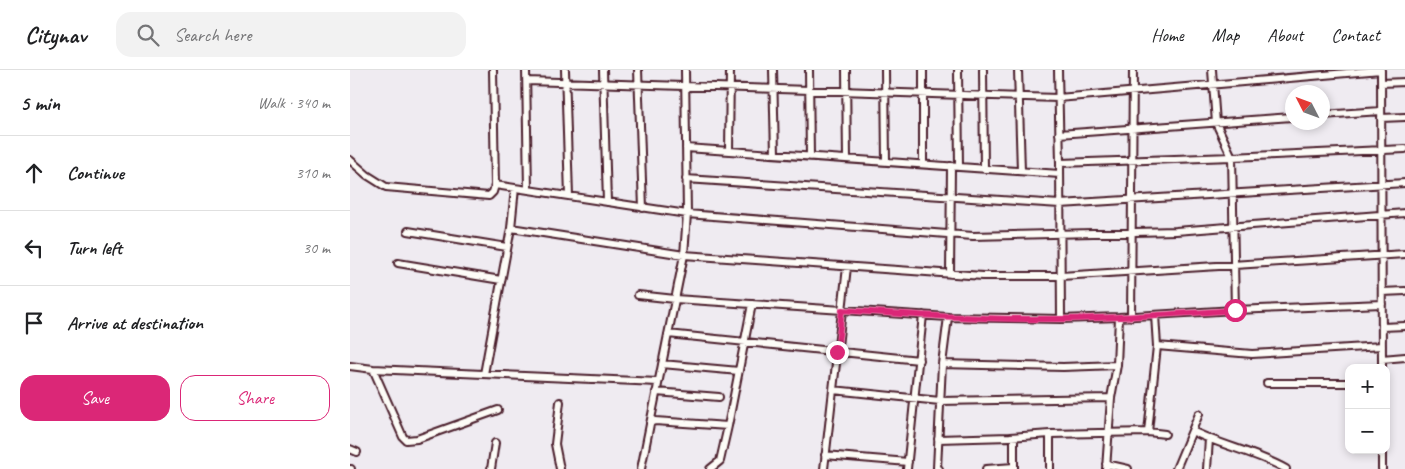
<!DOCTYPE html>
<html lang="en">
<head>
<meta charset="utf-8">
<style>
	body { margin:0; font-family:Caveat,sans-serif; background:#f2f2f2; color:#202124 }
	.controls { position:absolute; right:15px; bottom:15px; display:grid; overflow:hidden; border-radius:10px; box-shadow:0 2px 8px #0003 }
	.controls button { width:45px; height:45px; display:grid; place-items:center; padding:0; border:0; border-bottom:1px solid #e0e0e0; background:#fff; color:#202124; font:25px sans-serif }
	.compass { position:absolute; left:935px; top:15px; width:45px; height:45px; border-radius:50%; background:#fff; box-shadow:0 2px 8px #0003; rotate:312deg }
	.stop { position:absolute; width:15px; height:15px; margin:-11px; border:4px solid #db2777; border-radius:50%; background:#fff }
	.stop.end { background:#db2777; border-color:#fff; box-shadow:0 1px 5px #0008 }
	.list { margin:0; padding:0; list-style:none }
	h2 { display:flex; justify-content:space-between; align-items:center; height:65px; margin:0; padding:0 20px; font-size:21px }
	h2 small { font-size:16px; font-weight:400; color:#757577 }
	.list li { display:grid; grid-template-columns:32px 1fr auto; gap:15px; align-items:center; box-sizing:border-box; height:75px; padding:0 20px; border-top:1px solid #e0e0e0 }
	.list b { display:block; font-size:19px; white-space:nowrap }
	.list em { font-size:16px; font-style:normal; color:#757577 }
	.actions { display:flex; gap:10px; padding:15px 20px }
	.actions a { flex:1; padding:11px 0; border:1px solid #db2777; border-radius:15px; text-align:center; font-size:18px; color:#db2777 }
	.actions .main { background:#db2777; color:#fff }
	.icon { flex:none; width:28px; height:28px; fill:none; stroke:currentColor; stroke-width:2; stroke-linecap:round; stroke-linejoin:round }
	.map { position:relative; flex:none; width:1055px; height:399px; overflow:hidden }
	header { display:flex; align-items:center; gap:30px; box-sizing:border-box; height:70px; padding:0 25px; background:#fff; border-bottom:1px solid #e0e0e0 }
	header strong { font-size:24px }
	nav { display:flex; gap:28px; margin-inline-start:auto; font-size:18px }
	.search { width:350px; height:45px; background:#f2f2f2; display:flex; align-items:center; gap:12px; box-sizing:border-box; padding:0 18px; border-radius:15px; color:#757577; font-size:19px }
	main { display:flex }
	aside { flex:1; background:#fff }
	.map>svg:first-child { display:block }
</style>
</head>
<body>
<header>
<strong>Citynav</strong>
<div class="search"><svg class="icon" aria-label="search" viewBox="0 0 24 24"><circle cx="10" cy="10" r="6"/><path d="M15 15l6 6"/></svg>Search here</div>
<nav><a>Home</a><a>Map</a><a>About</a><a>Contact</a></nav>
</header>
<main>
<aside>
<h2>5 min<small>Walk · 340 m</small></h2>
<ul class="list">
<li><svg class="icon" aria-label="ahead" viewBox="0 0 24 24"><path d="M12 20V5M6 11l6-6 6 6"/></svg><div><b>Continue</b></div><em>310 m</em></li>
<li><svg class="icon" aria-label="left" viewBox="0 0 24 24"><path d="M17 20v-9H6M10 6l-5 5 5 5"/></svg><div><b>Turn left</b></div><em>30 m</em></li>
<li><svg class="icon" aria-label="arrive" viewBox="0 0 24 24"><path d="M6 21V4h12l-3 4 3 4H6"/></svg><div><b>Arrive at destination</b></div></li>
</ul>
<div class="actions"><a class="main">Save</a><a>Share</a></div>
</aside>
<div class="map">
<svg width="1055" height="399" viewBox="0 0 1055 399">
	<rect width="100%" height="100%" fill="#efebf1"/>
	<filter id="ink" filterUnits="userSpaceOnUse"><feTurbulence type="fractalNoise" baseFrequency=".02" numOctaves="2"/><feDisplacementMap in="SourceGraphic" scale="10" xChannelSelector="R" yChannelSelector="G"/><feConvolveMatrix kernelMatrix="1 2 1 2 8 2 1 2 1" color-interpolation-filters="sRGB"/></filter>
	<g filter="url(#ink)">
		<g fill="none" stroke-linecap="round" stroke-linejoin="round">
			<!-- minor casing -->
			<g stroke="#4a1f2b" stroke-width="10">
				<path id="minor" d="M143 0 145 115 337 144 623 166 826 161 1055 143
					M176 0 178 120
					M215 0 219 126
					M253 0 257 132
					M288 0 293 138
					M423 0 425 84
					M459 0 460 87
					M496 0 497 89
					M535 0 536 92
					M573 0V94
					M608 0 609 97
					M633 0 634 99
					M668 0 671 101
					M708 0 710 93 711 249
					M862 0 866 53 882 87 885 240
					M1031 0 1032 298
					M177 11 708 28 1031 0
					M1031 13 1055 12
					M972 45 1031 41
					M1031 48 1055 47
					M709 64 942 47
					M336 78 710 104
					M379 81 380 0
					M0 90 17 105 36 117 139 126 143 122 145 115
					M710 93 882 87 1055 79
					M336 109 710 134 1055 113
					M161 158 334 185 633 206H711L1055 184
					M58 161 157 177
					M48 193 151 210
					M600 204 601 96
					M1032 222 1055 221
					M288 225 325 229 598 247 711 249 769 247 885 240 1032 234
					M781 247 783 0
					M1032 257 1055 256
					M318 264 569 290
					M807 276 902 284 1032 276
					M1032 289 1055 287
					M312 294 389 301
					M592 294 713 297 767 295
					M0 296 23 299 308 312
					M23 299 53 367 56 370 67 369 148 340
					M134 304 161 158 165 118
					M917 313H999
					M483 320 590 331 761 328
					M306 322 369 327
					M210 332 205 374 210 399
					M300 353 305 351 378 356
					M842 361C872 376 906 382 936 399
					M798 362 807 276 805 245
					M588 369 660 367 700 364 798 362 815 364
					M0 379 7 382
					M1032 380V399
					M475 385 558 392
					M756 394 778 399
					M0 399H1
					M141 399 145 373
					M291 399 334 185 337 144 335 0
					M360 399 370 391 378 356 402 234
					M474 399 497 197
					M557 399 573 245
					M589 399 587 398 592 294 598 247
					M636 399 664 397
					M664 399V367
					M700 399V364
					M756 399 761 328 767 295 769 247
					M826 399 849 344
					M857 399 859 369"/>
			</g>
			<!-- minor -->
			<use href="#minor" stroke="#fdfcf7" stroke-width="6"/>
		</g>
	</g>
	<g fill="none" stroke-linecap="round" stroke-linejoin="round" filter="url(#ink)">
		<!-- route -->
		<path stroke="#db2777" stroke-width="6" d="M487 282 492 240C566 245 639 250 713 249 770 248 828 244 885 240"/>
	</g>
</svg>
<div class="controls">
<button>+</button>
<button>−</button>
</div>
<svg class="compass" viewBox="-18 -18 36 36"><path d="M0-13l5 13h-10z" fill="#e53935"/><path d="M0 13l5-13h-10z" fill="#757577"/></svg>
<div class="stop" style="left:885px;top:240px"></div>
<div class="stop end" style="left:487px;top:282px"></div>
</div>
</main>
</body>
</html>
